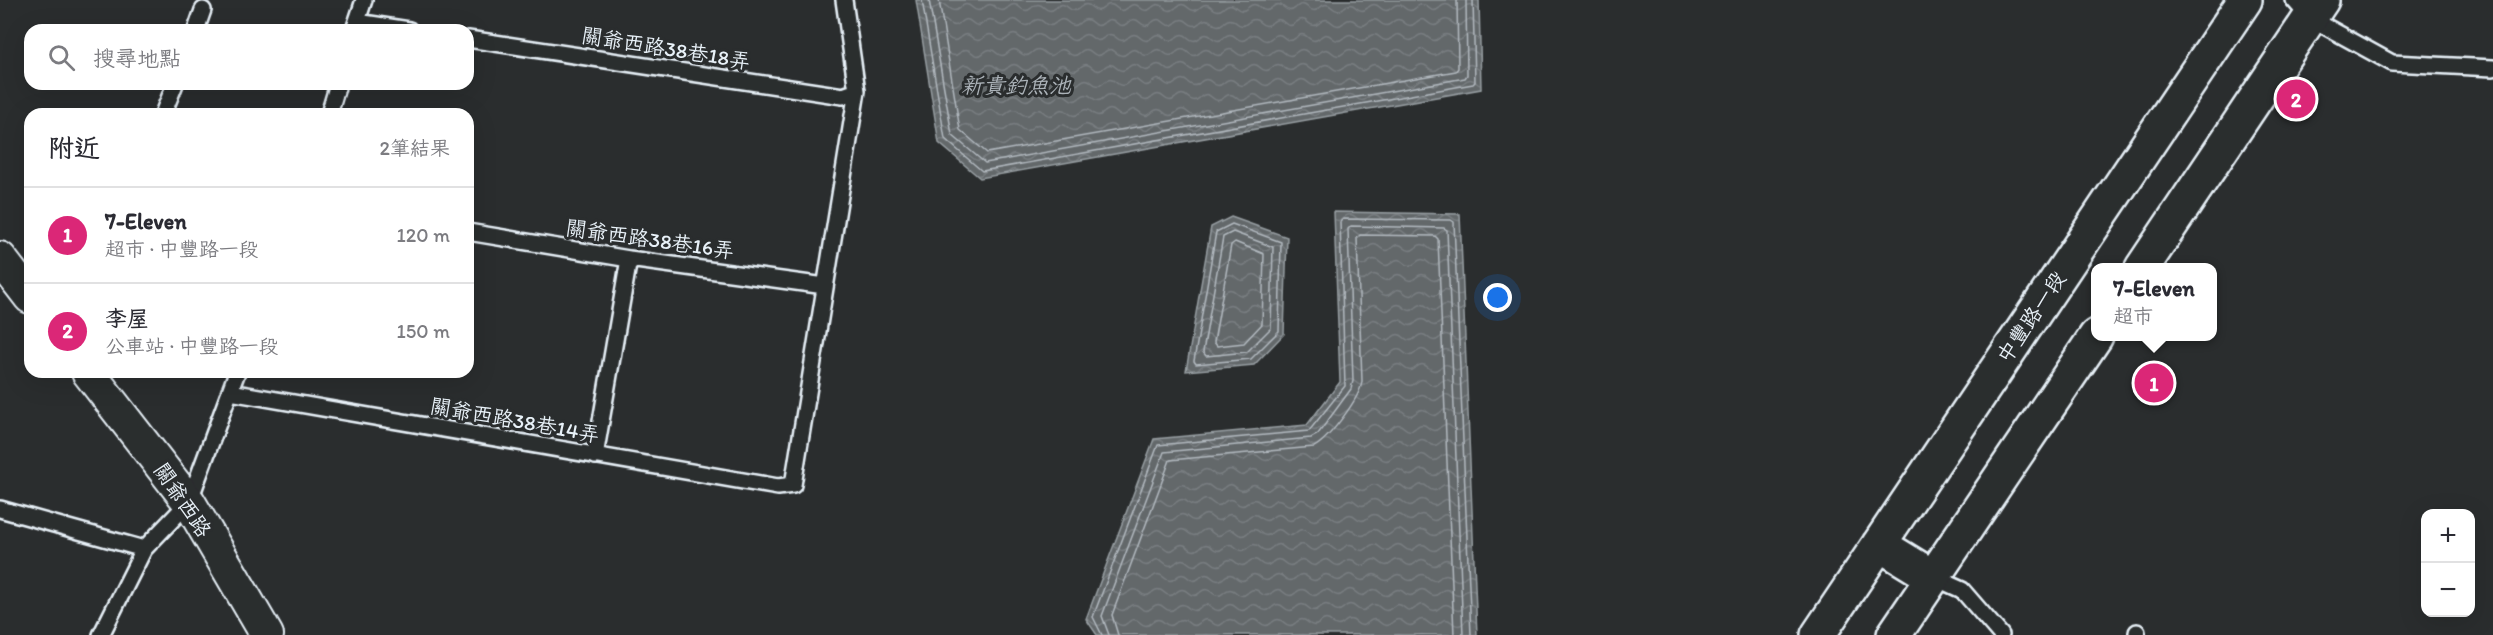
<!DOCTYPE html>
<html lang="zh-TW">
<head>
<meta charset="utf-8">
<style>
	body { margin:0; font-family:Itim,"LXGW WenKai TC",sans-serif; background:#f7f7f7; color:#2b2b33 }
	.controls { position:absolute; right:18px; bottom:18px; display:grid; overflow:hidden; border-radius:12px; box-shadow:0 6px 24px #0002 }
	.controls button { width:54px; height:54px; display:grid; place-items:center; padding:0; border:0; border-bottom:2px solid #e1e1e2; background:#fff; color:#2b2b33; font:30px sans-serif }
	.you { position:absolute; left:1498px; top:298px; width:21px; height:21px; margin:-15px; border:4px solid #fff; border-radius:50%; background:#1a73e8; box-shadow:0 0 0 9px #1a73e833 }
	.badge { display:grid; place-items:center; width:39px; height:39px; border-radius:50%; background:#db2777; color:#fff; font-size:20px; font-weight:700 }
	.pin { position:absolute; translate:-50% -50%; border:3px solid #fff; box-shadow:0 2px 6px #0006 }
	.popup { position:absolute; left:2091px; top:263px; width:126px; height:78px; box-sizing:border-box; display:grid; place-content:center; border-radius:12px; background:#fff; filter:drop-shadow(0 2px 4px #0005); font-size:20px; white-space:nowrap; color:#7c7c81 }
	.popup b { font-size:22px; color:#2b2b33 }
	.popup::after { content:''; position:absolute; left:50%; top:100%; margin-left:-12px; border:12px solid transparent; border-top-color:#fff }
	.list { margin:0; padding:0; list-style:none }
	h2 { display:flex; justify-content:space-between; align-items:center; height:78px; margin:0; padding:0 24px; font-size:26px }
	h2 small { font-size:20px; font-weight:400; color:#7c7c81 }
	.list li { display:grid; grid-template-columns:39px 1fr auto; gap:18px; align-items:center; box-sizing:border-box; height:96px; padding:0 24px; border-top:2px solid #e1e1e2 }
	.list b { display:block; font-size:22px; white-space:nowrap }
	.list p { margin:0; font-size:20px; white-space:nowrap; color:#7c7c81 }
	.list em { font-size:20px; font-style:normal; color:#7c7c81 }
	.icon { flex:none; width:33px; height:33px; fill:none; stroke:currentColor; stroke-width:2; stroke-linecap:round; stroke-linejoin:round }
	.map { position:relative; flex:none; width:2493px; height:635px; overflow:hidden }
	.search { position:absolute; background:#fff; box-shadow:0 6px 24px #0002; left:24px; top:24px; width:450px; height:66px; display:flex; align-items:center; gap:15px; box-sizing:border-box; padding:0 21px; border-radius:18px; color:#7c7c81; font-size:22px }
	.panel { position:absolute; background:#fff; box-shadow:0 6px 24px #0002; left:24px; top:108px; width:450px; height:270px; border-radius:18px }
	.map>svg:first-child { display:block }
</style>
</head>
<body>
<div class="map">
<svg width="2493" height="635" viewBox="0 0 2493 635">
	<defs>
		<pattern id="water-waves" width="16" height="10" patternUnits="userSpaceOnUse" patternTransform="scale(1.5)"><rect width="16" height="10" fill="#63686b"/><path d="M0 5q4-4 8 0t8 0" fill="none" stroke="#797e81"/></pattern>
	</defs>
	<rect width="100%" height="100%" fill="#2a2d2e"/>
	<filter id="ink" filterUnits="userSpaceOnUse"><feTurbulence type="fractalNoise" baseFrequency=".0167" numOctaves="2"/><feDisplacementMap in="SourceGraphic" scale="12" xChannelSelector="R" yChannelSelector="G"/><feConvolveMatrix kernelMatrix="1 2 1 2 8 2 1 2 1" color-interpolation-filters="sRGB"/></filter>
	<g filter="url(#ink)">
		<!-- water -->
		<path fill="url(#water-waves)" stroke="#989fa3" stroke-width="1.5" d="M916 0H1479L1481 89 980 178 939 143Z
			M1334 212 1460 214 1477 635H1097L1086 619 1154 439 1307 425 1340 382Z
			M1231 217 1287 237 1284 334 1254 365 1186 371 1211 227Z"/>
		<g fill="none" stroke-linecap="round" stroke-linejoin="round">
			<!-- shore -->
			<path stroke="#b3bac0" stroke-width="1.5" d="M922 0 945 139 982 171 1473 84 1475 82 1473 0
				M929 0 952 135 985 163 1465 78 1467 75 1466 0
				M939 0 960 130 987 153 1456 71 1458 68 1457 0
				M1232 224 1281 242 1279 331 1251 359 1196 364 1194 361 1216 232Z
				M1233 232 1273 247 1271 328 1247 352 1206 356 1203 352 1223 237Z
				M1235 242 1264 254 1262 324 1244 343 1217 346 1214 342 1231 245Z
				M1102 635 1093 617 1158 445 1309 431 1345 386 1340 222 1343 219 1451 220 1454 222 1471 635
				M1109 635 1102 616 1164 452 1311 438 1318 434 1351 389 1353 381 1348 229 1351 226 1444 228 1447 230 1463 635
				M1118 635 1112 615 1170 460 1314 447C1328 440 1361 397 1362 381L1357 238 1360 235 1435 236 1438 239 1454 635"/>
			<!-- lane casing -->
			<g stroke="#e8f1f8" stroke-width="20">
				<path id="lane" d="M2294 0 2310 18 2392 63 2493 68
					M357 22 409 30
					M196 30 203 10
					M354 30 364 0
					M468 39 843 96 857 91
					M163 114 175 84
					M329 114 338 84
					M468 232 629 259 825 286
					M230 392 778 487 793 485 857 91 844 0
					M595 456 629 259
					M0 509 144 549
					M1933 577 1962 590 2001 635
					M101 635 144 549 189 502 237 372
					M2137 635V632"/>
			</g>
			<!-- street casing -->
			<g stroke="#e8f1f8" stroke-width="36">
				<path id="street" d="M0 258 30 297
					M88 372 189 502 267 635"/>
			</g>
			<!-- secondary casing -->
			<g stroke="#e8f1f8" stroke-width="38">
				<path id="secondary" d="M2142 268 2322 0
					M1879 544 1933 577
					M1818 635 2245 0
					M1894 635 2096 336"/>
			</g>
			<!-- lane -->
			<use href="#lane" stroke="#2a2d2e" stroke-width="15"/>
			<!-- street -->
			<use href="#street" stroke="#2a2d2e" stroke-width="32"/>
			<!-- secondary -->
			<use href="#secondary" stroke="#2a2d2e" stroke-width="33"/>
		</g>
	</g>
	<g text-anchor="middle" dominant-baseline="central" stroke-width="6" stroke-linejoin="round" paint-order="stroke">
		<!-- street labels -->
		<g font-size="21" fill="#e8f1f8" stroke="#2a2d2e">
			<text transform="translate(666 48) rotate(9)">關爺西路38巷18弄</text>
			<text transform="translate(650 239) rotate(8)">關爺西路38巷16弄</text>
			<text transform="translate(2031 317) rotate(-56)">中豐路一段</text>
			<text transform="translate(515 420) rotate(10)">關爺西路38巷14弄</text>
			<text transform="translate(183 500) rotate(56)">關爺西路</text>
		</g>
		<!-- water labels -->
		<g font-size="22" font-style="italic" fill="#acb3b9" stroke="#2a2d2e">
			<text x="1016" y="85">新貴釣魚池</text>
		</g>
	</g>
</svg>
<div class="controls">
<button>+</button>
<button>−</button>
</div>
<div class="you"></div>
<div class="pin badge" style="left:2154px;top:383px">1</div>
<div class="popup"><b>7-Eleven</b>超市</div>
<div class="pin badge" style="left:2296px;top:99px">2</div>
<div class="search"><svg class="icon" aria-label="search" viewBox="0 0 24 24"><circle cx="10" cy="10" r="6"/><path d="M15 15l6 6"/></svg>搜尋地點</div>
<section class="panel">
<h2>附近<small>2筆結果</small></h2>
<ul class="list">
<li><span class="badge">1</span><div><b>7-Eleven</b><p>超市 · 中豐路一段</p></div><em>120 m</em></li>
<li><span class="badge">2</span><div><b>李屋</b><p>公車站 · 中豐路一段</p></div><em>150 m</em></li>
</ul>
</section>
</div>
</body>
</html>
